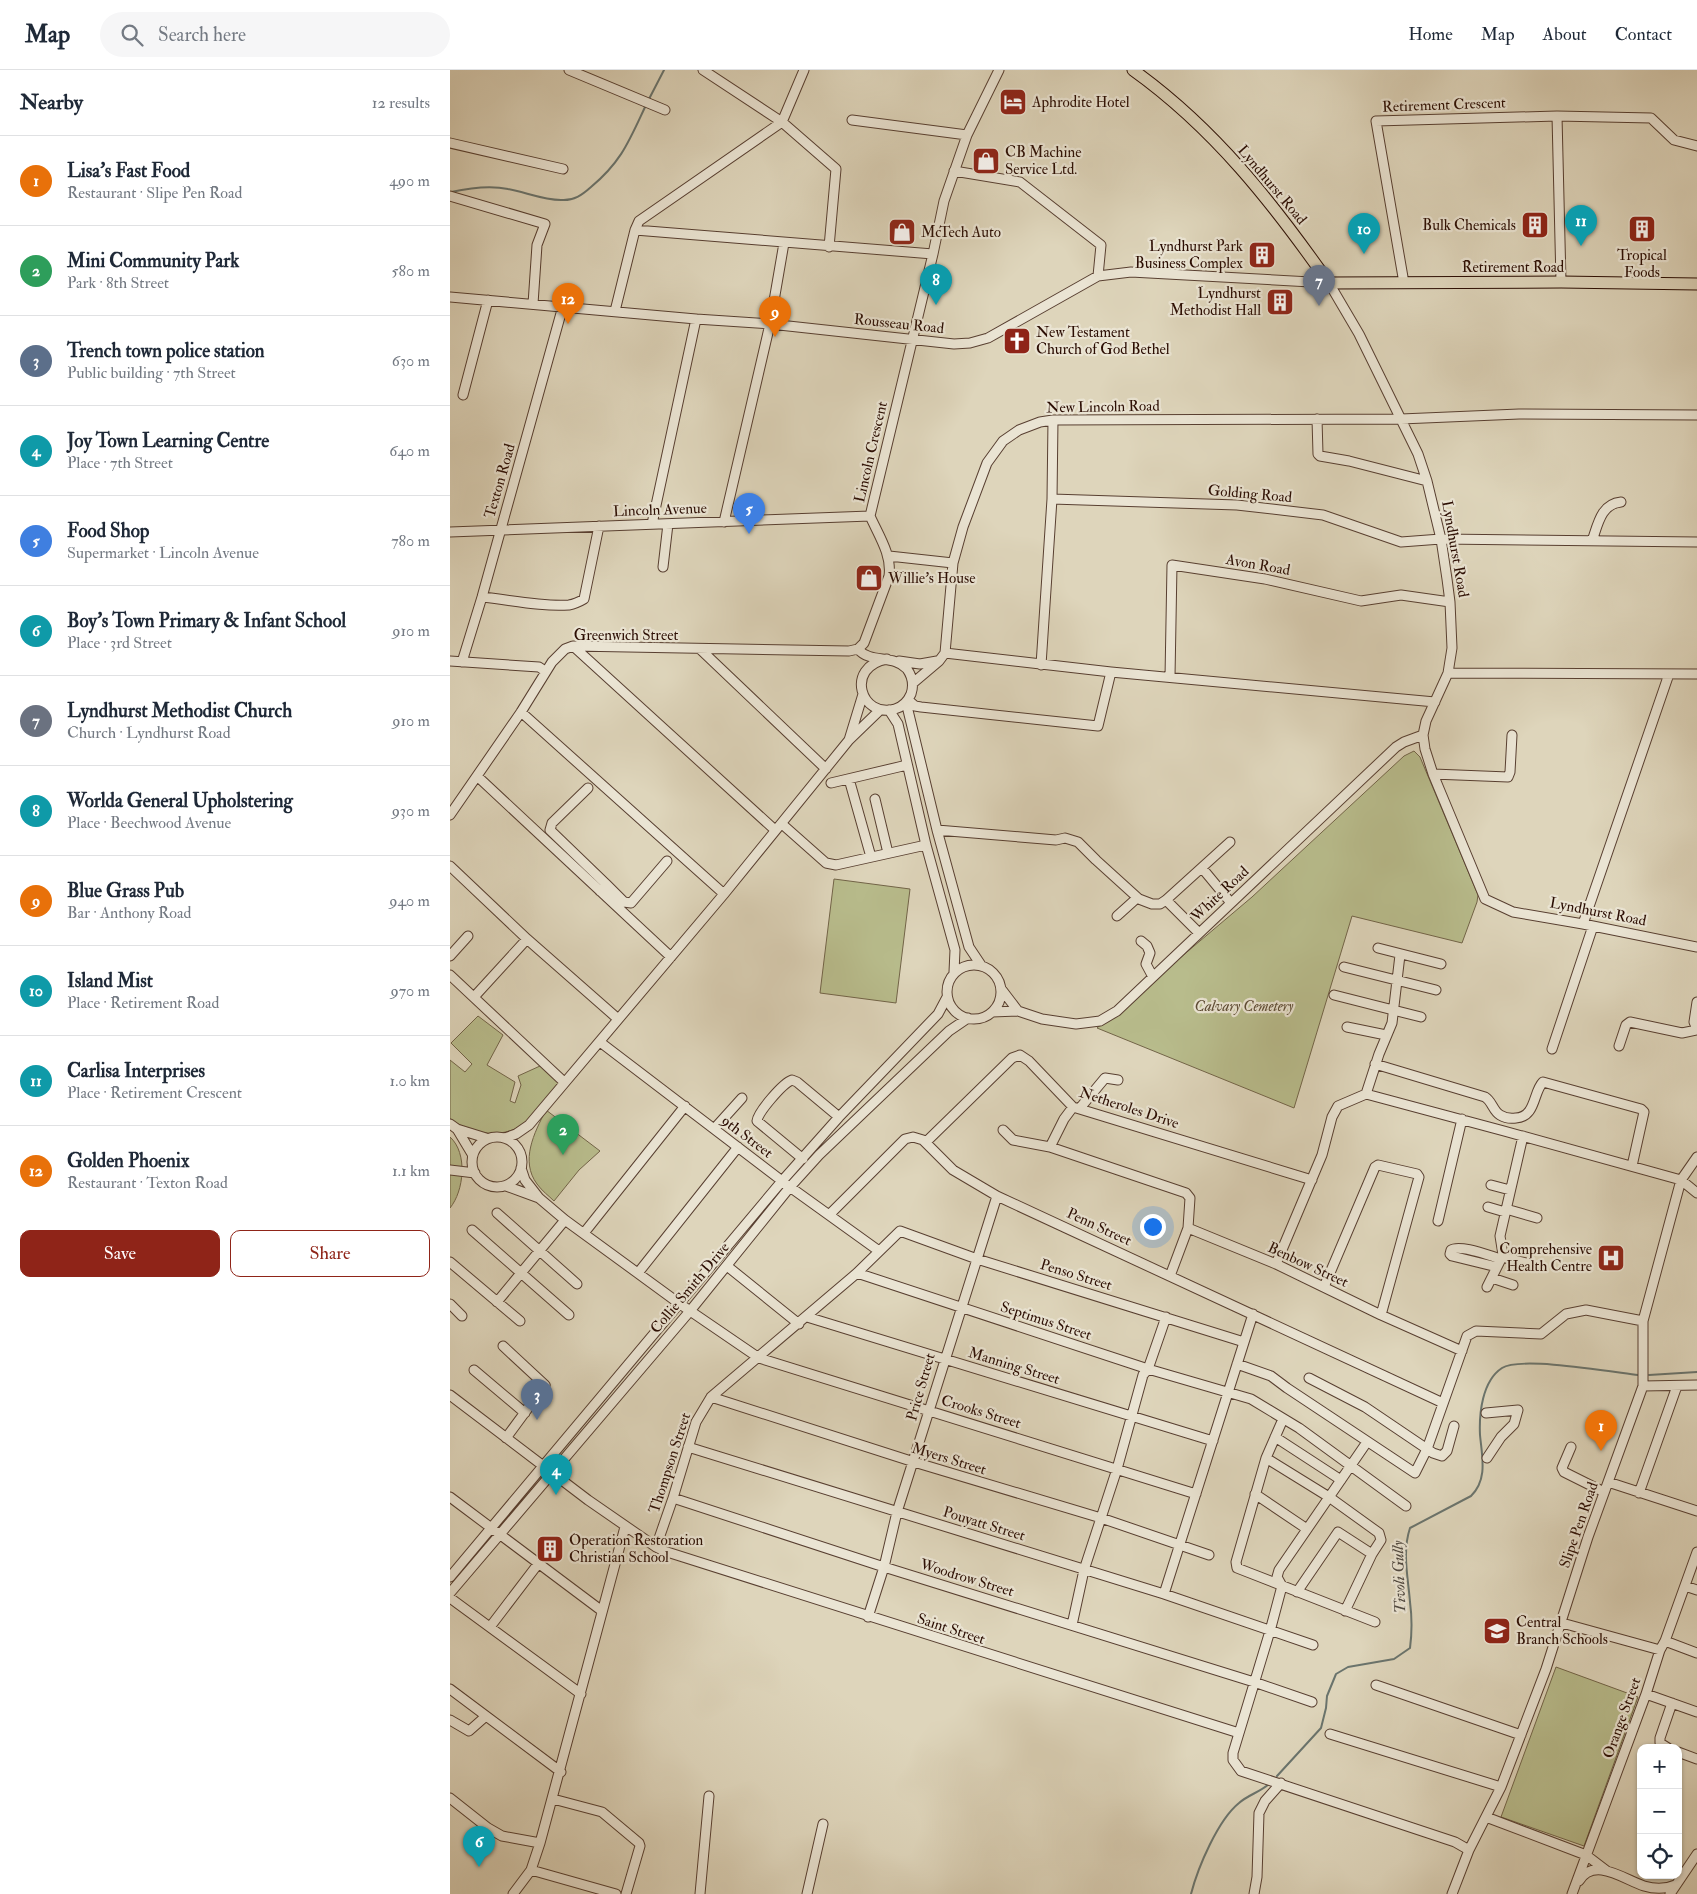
<!DOCTYPE html>
<html lang="en">
<head>
<meta charset="utf-8">
<style>
	body { margin:0; font-family:"IM FELL Double Pica",serif; background:#f6f6f7; color:#1f2937 }
	.controls { position:absolute; right:15px; bottom:15px; display:grid; overflow:hidden; border-radius:10px; box-shadow:0 1px 4px #0004 }
	.controls button { width:45px; height:45px; display:grid; place-items:center; padding:0; border:0; border-bottom:1px solid #e0e1e3; background:#fff; color:#1f2937; font:25px sans-serif }
	.you { position:absolute; left:702px; top:1156px; width:18px; height:18px; margin:-12px; border:4px solid #fff; border-radius:50%; background:#1a73e8; box-shadow:0 0 0 8px #1a73e833 }
	.badge { display:grid; place-items:center; width:32px; height:32px; border-radius:50%; background:#8f2418; color:#fff; font-size:16px; font-weight:700 }
	.pin { position:absolute; translate:-50% -41px; filter:drop-shadow(0 1px 2px #0008) }
	.pin::after { content:''; position:absolute; top:26px; width:18px; height:15px; background:inherit; clip-path:polygon(0 0,100% 0,50% 100%) }
	.list { margin:0; padding:0; list-style:none }
	h2 { display:flex; justify-content:space-between; align-items:center; height:65px; margin:0; padding:0 20px; font-size:21px }
	h2 small { font-size:16px; font-weight:400; color:#747a83 }
	.list li { display:grid; grid-template-columns:32px 1fr auto; gap:15px; align-items:center; box-sizing:border-box; height:90px; padding:0 20px; border-top:1px solid #e0e1e3 }
	.list b { display:block; font-size:19px; white-space:nowrap }
	.list p { margin:0; font-size:16px; white-space:nowrap; color:#747a83 }
	.list em { font-size:16px; font-style:normal; color:#747a83 }
	.actions { display:flex; gap:10px; padding:15px 20px }
	.actions a { flex:1; padding:11px 0; border:1px solid #8f2418; border-radius:10px; text-align:center; font-size:18px; color:#8f2418 }
	.actions .main { background:#8f2418; color:#fff }
	.icon { flex:none; width:28px; height:28px; fill:none; stroke:currentColor; stroke-width:2; stroke-linecap:round; stroke-linejoin:round }
	.map { position:relative; flex:none; width:1247px; height:1824px; overflow:hidden }
	header { display:flex; align-items:center; gap:30px; box-sizing:border-box; height:70px; padding:0 25px; background:#fff; border-bottom:1px solid #e0e1e3 }
	header strong { font-size:24px }
	nav { display:flex; gap:28px; margin-inline-start:auto; font-size:18px }
	.search { width:350px; height:45px; background:#f6f6f7; display:flex; align-items:center; gap:12px; box-sizing:border-box; padding:0 18px; border-radius:28px; color:#747a83; font-size:19px }
	main { display:flex }
	aside { flex:1; background:#fff }
	.map>svg:first-child { display:block }
</style>
</head>
<body>
<header>
<strong>Map</strong>
<div class="search"><svg class="icon" aria-label="search" viewBox="0 0 24 24"><circle cx="10" cy="10" r="6"/><path d="M15 15l6 6"/></svg>Search here</div>
<nav><a>Home</a><a>Map</a><a>About</a><a>Contact</a></nav>
</header>
<main>
<aside>
<h2>Nearby<small>12 results</small></h2>
<ul class="list">
<li><span class="badge" style="background:#e8710a">1</span><div><b>Lisa's Fast Food</b><p>Restaurant · Slipe Pen Road</p></div><em>490 m</em></li>
<li><span class="badge" style="background:#2e9e5b">2</span><div><b>Mini Community Park</b><p>Park · 8th Street</p></div><em>580 m</em></li>
<li><span class="badge" style="background:#5c6f8a">3</span><div><b>Trench town police station</b><p>Public building · 7th Street</p></div><em>630 m</em></li>
<li><span class="badge" style="background:#0f9aa8">4</span><div><b>Joy Town Learning Centre</b><p>Place · 7th Street</p></div><em>640 m</em></li>
<li><span class="badge" style="background:#3f7fe0">5</span><div><b>Food Shop</b><p>Supermarket · Lincoln Avenue</p></div><em>780 m</em></li>
<li><span class="badge" style="background:#0f9aa8">6</span><div><b>Boy's Town Primary &amp; Infant School</b><p>Place · 3rd Street</p></div><em>910 m</em></li>
<li><span class="badge" style="background:#6b7280">7</span><div><b>Lyndhurst Methodist Church</b><p>Church · Lyndhurst Road</p></div><em>910 m</em></li>
<li><span class="badge" style="background:#0f9aa8">8</span><div><b>Worlda General Upholstering</b><p>Place · Beechwood Avenue</p></div><em>930 m</em></li>
<li><span class="badge" style="background:#e8710a">9</span><div><b>Blue Grass Pub</b><p>Bar · Anthony Road</p></div><em>940 m</em></li>
<li><span class="badge" style="background:#0f9aa8">10</span><div><b>Island Mist</b><p>Place · Retirement Road</p></div><em>970 m</em></li>
<li><span class="badge" style="background:#0f9aa8">11</span><div><b>Carlisa Interprises</b><p>Place · Retirement Crescent</p></div><em>1.0 km</em></li>
<li><span class="badge" style="background:#e8710a">12</span><div><b>Golden Phoenix</b><p>Restaurant · Texton Road</p></div><em>1.1 km</em></li>
</ul>
<div class="actions"><a class="main">Save</a><a>Share</a></div>
</aside>
<div class="map">
<svg width="1247" height="1824" viewBox="0 0 1247 1824">
	<rect width="100%" height="100%" fill="#ded5bb"/>
	<filter id="stains"><feTurbulence type="fractalNoise" baseFrequency=".004" numOctaves="4"/><feColorMatrix values="0 0 0 0 .2 0 0 0 0 .09 0 0 0 0 .02 0 0 0 .5 -.17"/></filter>
	<radialGradient id="worn" r=".72"><stop offset=".6" stop-color="#630" stop-opacity="0"/><stop offset="1" stop-color="#630" stop-opacity=".3"/></radialGradient>
	<!-- green -->
	<path fill="#b8bc8c" stroke="#726448" d="M964 681 970 687 1028 825 1027 832 1012 873 902 846 844 1038 647 958 802 827 954 686Z
		M384 809 460 819 446 933 370 923Z
		M28 946 53 965 37 995 65 1012 60 1031 65 1033 71 1015 68 1006 90 996 109 1013C100 1025 91 1041 80 1050 55 1070 25 1066 0 1049V990L15 1002 22 994 1 973Z
		M96 1040 150 1081 129 1100 104 1131C99 1126 92 1121 87 1114 70 1091 84 1063 96 1040Z
		M0 1067C18 1083 14 1121 0 1138Z
		M1106 1597 1188 1627 1134 1776 1051 1747Z"/>
	<g fill="none" stroke-linecap="round" stroke-linejoin="round">
		<!-- stream -->
		<path stroke="#6a746d" stroke-width="2" d="M199 29 214 0
			M1 122C19 118 40 115 58 119 75 122 93 130 111 130 124 131 132 125 141 117 172 91 179 71 196 35
			M1199 1305 1247 1302
			M827 1706 871 1658 876 1638 877 1626 886 1604 898 1597 944 1589 960 1578C962 1563 962 1547 960 1532 958 1507 952 1482 960 1458L1021 1426C1038 1409 1032 1387 1030 1365 1029 1344 1032 1311 1052 1298 1070 1286 1163 1302 1188 1305
			M741 1824C748 1797 768 1750 789 1733 798 1725 810 1722 819 1714"/>
		<!-- minor casing -->
		<g stroke="#583f31" stroke-width="11">
			<path id="minor" d="M119 0 215 40
				M253 0 332 52 386 99 379 177
				M1107 46 1201 48 1224 70 1247 76
				M402 50 517 65
				M0 73 113 99
				M504 101 570 112 651 175 648 206
				M0 126 95 154 87 175 83 234
				M185 160 483 184
				M954 213 926 51 1107 46 1111 212
				M0 227 246 249 320 254 504 274 520 273 538 268 648 206 681 202 879 213 909 264 968 384 977 411 991 469 997 509 1000 532 1002 578 998 603 976 651 973 665 975 679 983 704 1035 829 1063 842 1133 854 1247 877
				M165 241 185 160 189 151 332 52 354 0
				M13 325 38 230
				M867 349 868 384 870 386 899 391 977 411
				M602 429 787 435 873 445 951 472 991 469 1247 472
				M274 452 320 254 334 173
				M202 454 246 249
				M0 462 420 446
				M1142 471C1148 454 1151 434 1171 432
				M439 486 503 493
				M213 497 218 454
				M32 527C61 530 91 537 119 535 125 534 129 532 134 529L149 456
				M123 576 325 760
				M250 579 376 699
				M408 579 414 573 439 506C442 485 429 466 420 446L483 184 494 131 517 65 549 0
				M408 579C420 594 444 584 457 599 462 606 464 615 461 624 458 631 452 637 445 639 411 649 394 597 437 589
				M495 583 503 493 513 457 537 393 553 371 569 360 590 352 603 350 951 349 1069 344 1247 345
				M495 583 661 602 985 632
				M0 591 89 597 95 601
				M449 591 470 594 487 591
				M12 592 32 527 113 236
				M591 595 602 429 603 350
				M998 603 1247 604
				M720 607 722 495 815 509 911 531 951 525 1000 532
				M463 613 489 591 495 583
				M413 624 399 670 430 640
				M458 630 465 636 471 637 648 656 661 602
				M456 632 487 760 519 877 531 895
				M439 640 448 654 476 775 505 880 504 902
				M71 642 274 824
				M983 704 1058 707 1060 702 1062 665
				M27 706 221 887
				M399 709 421 787
				M381 713 457 695
				M138 718 102 753 100 760 156 814 150 821
				M425 729 438 783
				M0 745 71 642 102 592 115 579 123 576 399 581 408 579
				M332 754 376 793 386 795 476 775
				M487 760 606 770 615 768 628 772 646 790 689 829 702 834H710L716 830 780 772
				M0 796 77 869 168 949
				M752 798 781 833
				M156 814 174 832 181 833 217 791
				M716 830 749 863
				M667 846 687 828
				M1133 854 1219 604
				M691 871 697 876 700 883 696 894 703 907
				M928 878 991 894
				M950 885 942 953 929 984 916 1024 1054 1061 1231 1110 1247 1123
				M0 886 18 866
				M497 922a27 27 0 1 1 54 0a27 27 0 1 1-54 0Z
				M894 897 986 920
				M0 905 114 1012
				M552 920 568 941
				M884 925 971 947
				M24 927 77 869
				M1247 932 1244 952 1247 959
				M542 942 568 941 592 949 626 954 650 951 667 941 946 677 954 672 973 665
				M897 957 936 965
				M150 972 340 1117 429 1181
				M1169 976 1176 955 1180 952 1232 963 1247 960
				M1102 979 1143 856
				M925 994 1035 1027C1042 1031 1043 1041 1050 1045 1055 1048 1060 1049 1066 1048 1086 1047 1083 1022 1093 1012L1191 1039 1194 1042 1182 1096
				M630 1038 655 1008 668 1010
				M0 1054 7 1059 22 1084
				M7 1059 36 1068
				M264 1059 292 1028
				M553 1060 563 1070 600 1077 736 1123 740 1128 738 1158
				M22 1092a25 25 0 1 1 50 0a25 25 0 1 1-50 0Z
				M55 1068 66 1064 79 1055 274 824 399 670
				M476 1072 562 988 570 985 579 991 623 1037 862 1110
				M600 1077 614 1049 623 1037
				M353 1089 307 1051C308 1042 333 1013 342 1010L347 1012 389 1047
				M71 1098 75 1110 89 1128 115 1150 230 1234 309 1288 746 1424
				M0 1100 25 1103
				M1041 1115 1060 1120
				M56 1116 89 1128
				M1038 1137 1055 1142
				M1056 1139 1087 1148
				M47 1143 127 1214
				M379 1145 455 1069 463 1067 473 1070 503 1100 547 1126 993 1333
				M988 1151 1012 1049
				M22 1160 119 1245
				M134 1163 235 1036
				M1052 1187 1080 1194
				M0 1192 70 1251
				M826 1194 872 1085 882 1047 888 1036 916 1024
				M277 1196 349 1254
				M1047 1197 1002 1186 1000 1184 1001 1180C1010 1174 1040 1186 1051 1189
				M188 1203 288 1077
				M407 1203 698 1299 801 1329 849 1358 956 1436
				M720 1206 738 1158 826 1194 931 1245 1012 1281
				M1042 1208 1063 1215
				M874 1217 925 1097 928 1095 967 1104 969 1107 931 1245
				M1037 1217 1053 1185 1050 1166 1073 1066
				M47 1232 115 1150
				M0 1234 12 1246
				M357 1247 763 1371
				M53 1276 95 1315 56 1368
				M787 1294 821 1306 837 1318 965 1403 977 1379 1017 1266 1026 1261 1091 1264 1116 1244 1136 1240 1193 1251
				M24 1300 75 1343
				M859 1308 915 1337 983 1383 992 1386 997 1381 1004 1356
				M1193 1316 1247 1315
				M0 1325 138 1430 206 1477 214 1481 789 1663
				M261 1327 464 1392 651 1448 759 1485
				M1036 1343 1068 1340 1064 1354 1051 1367 1037 1388
				M833 1349 816 1388 786 1492 787 1498 925 1552
				M825 1367 891 1410
				M917 1372 829 1500 827 1507 832 1516 820 1561 783 1683V1690L791 1701 1005 1772 1019 1780
				M238 1377 714 1524 863 1575
				M1121 1377 1112 1398 1114 1402 1154 1422
				M816 1388 879 1427 929 1463 931 1470 922 1484 895 1541
				M1158 1412 1247 1441
				M1189 1423 1227 1316
				M805 1424 857 1459
				M0 1427 152 1541
				M223 1428 434 1497 804 1612 862 1632
				M206 1477 223 1428 246 1352 261 1327 407 1203 450 1161 527 1189 794 1272
				M0 1507 332 1111 389 1047 488 944 497 927
				M1235 1516 1247 1520
				M847 1522 888 1462 922 1484
				M0 1523 240 1241 340 1117 369 1085 499 961 518 948
				M714 1524 803 1244
				M0 1528 131 1624
				M418 1547 434 1497 447 1442 547 1126
				M1112 1553 1210 1580
				M622 1555 634 1500 667 1399 693 1305 698 1299 716 1247
				M40 1557 88 1494
				M1215 1571 1247 1583
				M926 1615 1071 1665
				M0 1619 111 1702
				M1196 1624 1247 1642
				M0 1650 19 1661 36 1646
				M880 1664 1051 1717
				M1218 1678 1210 1673V1668L1222 1633
				M1228 1682 1247 1689
				M0 1728 38 1758 52 1766 90 1773
				M103 1729 152 1742 189 1773 190 1776 176 1824
				M1036 1747 1136 1785 1157 1801
				M81 1800 166 1824
				M1129 1811C1144 1786 1175 1810 1194 1816 1204 1819 1216 1819 1225 1815
				M63 1824 81 1800 90 1773 175 1457
				M250 1824 259 1726
				M357 1824 373 1754
				M804 1824 807 1807 809 1743 815 1731 831 1713
				M1002 1824 1019 1780 1051 1717 1096 1599 1138 1467 1193 1316V1251L1231 1110 1247 1087
				M1122 1824 1196 1624 1210 1580 1215 1571 1247 1482
				M1220 1824 1247 1784"/>
		</g>
		<!-- major casing -->
		<g stroke="#2b0d03" stroke-width="13">
			<path id="major" d="M683 0C764 58 822 132 879 213L1111 212 1247 214"/>
		</g>
		<!-- minor -->
		<use href="#minor" stroke="#eae4d3" stroke-width="9"/>
		<!-- major -->
		<use href="#major" stroke="#ded5bb" stroke-width="11"/>
	</g>
	<!-- icons -->
	<defs>
		<g id="hotel-square" transform="scale(1.4375)"><rect x="-9" y="-9" width="18" height="18" rx="4" fill="#8f2418" stroke="#eae4d3"/><path d="M-6-4.5h1.5V1H6V5H4.5V3h-9V5H-6ZM-4 0a1.8 1.8 0 1 1 3.6 0ZM.5 0V-2.5h3Q6-2.5 6 0Z" fill="#fff"/></g>
		<g id="shop-square" transform="scale(1.4375)"><rect x="-9" y="-9" width="18" height="18" rx="4" fill="#8f2418" stroke="#eae4d3"/><path d="M-5-2.5h2.3a2.7 3.5 0 0 1 5.4 0H5L5.5 6h-11ZM-1.5-2.5h3a1.5 2.3 0 0 0-3 0Z" fill="#fff"/></g>
		<g id="building-square" transform="scale(1.4375)"><rect x="-9" y="-9" width="18" height="18" rx="4" fill="#8f2418" stroke="#eae4d3"/><path d="M-4-6H4V6H1V3H-1V6H-4ZM-2.5-4.3h1.7v1.8h-1.7ZM.8-4.3h1.7v1.8H.8ZM-2.5-1h1.7V.8h-1.7ZM.8-1h1.7V.8H.8Z" fill="#fff"/></g>
		<g id="church-square" transform="scale(1.4375)"><rect x="-9" y="-9" width="18" height="18" rx="4" fill="#8f2418" stroke="#eae4d3"/><path d="M-1.2-6h2.4v3.5h3.3v2.4h-3.3V6h-2.4V-.1h-3.3v-2.4h3.3Z" fill="#fff"/></g>
		<g id="hospital-square" transform="scale(1.4375)"><rect x="-9" y="-9" width="18" height="18" rx="4" fill="#8f2418" stroke="#eae4d3"/><path d="M-5-5h3v3.5h4V-5h3V5h-3V1.5h-4V5h-3Z" fill="#fff"/></g>
		<g id="school-square" transform="scale(1.4375)"><rect x="-9" y="-9" width="18" height="18" rx="4" fill="#8f2418" stroke="#eae4d3"/><path d="M0-5L7-2L0 1L-7-2ZM-4 1L0 2.5L4 1V4Q0 6-4 4Z" fill="#fff"/></g>
	</defs>
	<g fill-rule="evenodd">
		<use href="#hotel-square" x="563" y="32"/>
		<use href="#shop-square" x="536" y="91"/>
		<use href="#building-square" x="1085" y="155"/>
		<use href="#building-square" x="1192" y="159"/>
		<use href="#shop-square" x="452" y="162"/>
		<use href="#building-square" x="812" y="185"/>
		<use href="#building-square" x="830" y="232"/>
		<use href="#church-square" x="567" y="271"/>
		<use href="#shop-square" x="419" y="508"/>
		<use href="#hospital-square" x="1161" y="1188"/>
		<use href="#building-square" x="100" y="1479"/>
		<use href="#school-square" x="1047" y="1561"/>
	</g>
	<g text-anchor="middle" dominant-baseline="central" stroke-width="4.5" stroke-linejoin="round" paint-order="stroke">
		<!-- poi labels -->
		<g font-size="15" fill="#2b0d03" stroke="#eae4d3" text-anchor="start">
			<text x="582" y="32">Aphrodite Hotel</text>
			<text x="555" y="82">CB Machine<tspan x="555" dy="17">Service Ltd.</tspan></text>
			<text x="1066" y="155" text-anchor="end">Bulk Chemicals</text>
			<text x="471" y="162">McTech Auto</text>
			<text x="793" y="176" text-anchor="end">Lyndhurst Park<tspan x="793" dy="17">Business Complex</tspan></text>
			<text x="1192" y="185" text-anchor="middle">Tropical<tspan x="1192" dy="17">Foods</tspan></text>
			<text x="811" y="223" text-anchor="end">Lyndhurst<tspan x="811" dy="17">Methodist Hall</tspan></text>
			<text x="586" y="262">New Testament<tspan x="586" dy="17">Church of God Bethel</tspan></text>
			<text x="438" y="508">Willie's House</text>
			<text x="1142" y="1179" text-anchor="end">Comprehensive<tspan x="1142" dy="17">Health Centre</tspan></text>
			<text x="119" y="1470">Operation Restoration<tspan x="119" dy="17">Christian School</tspan></text>
			<text x="1066" y="1552">Central<tspan x="1066" dy="17">Branch Schools</tspan></text>
		</g>
		<!-- street labels -->
		<g font-size="15" fill="#2b0d03" stroke="#eae4d3">
			<text transform="translate(994 35) rotate(-2)">Retirement Crescent</text>
			<text transform="translate(822 115) rotate(50)">Lyndhurst Road</text>
			<text x="1063" y="197">Retirement Road</text>
			<text transform="translate(449 254) rotate(6)">Rousseau Road</text>
			<text transform="translate(653 337) rotate(-1)">New Lincoln Road</text>
			<text transform="translate(421 382) rotate(-77)">Lincoln Crescent</text>
			<text transform="translate(50 411) rotate(-74)">Texton Road</text>
			<text transform="translate(800 424) rotate(5)">Golding Road</text>
			<text transform="translate(210 440) rotate(-2)">Lincoln Avenue</text>
			<text transform="translate(1005 479) rotate(80)">Lyndhurst Road</text>
			<text transform="translate(808 495) rotate(10)">Avon Road</text>
			<text x="176" y="565">Greenwich Street</text>
			<text transform="translate(770 824) rotate(-43)">White Road</text>
			<text transform="translate(1148 842) rotate(11)">Lyndhurst Road</text>
			<text transform="translate(679 1038) rotate(18)">Netheroles Drive</text>
			<text transform="translate(297 1067) rotate(37)">9th Street</text>
			<text transform="translate(649 1157) rotate(25)">Penn Street</text>
			<text transform="translate(858 1195) rotate(25)">Benbow Street</text>
			<text transform="translate(626 1205) rotate(17)">Penso Street</text>
			<text transform="translate(240 1218) rotate(-50)">Collie Smith Drive</text>
			<text transform="translate(596 1251) rotate(18)">Septimus Street</text>
			<text transform="translate(564 1296) rotate(17)">Manning Street</text>
			<text transform="translate(471 1317) rotate(-74)">Price Street</text>
			<text transform="translate(531 1342) rotate(17)">Crooks Street</text>
			<text transform="translate(499 1389) rotate(17)">Myers Street</text>
			<text transform="translate(220 1393) rotate(-72)">Thompson Street</text>
			<text transform="translate(534 1454) rotate(17)">Pouyatt Street</text>
			<text transform="translate(1129 1455) rotate(-71)">Slipe Pen Road</text>
			<text transform="translate(517 1508) rotate(17)">Woodrow Street</text>
			<text transform="translate(501 1559) rotate(18)">Saint Street</text>
			<text transform="translate(1172 1648) rotate(-70)">Orange Street</text>
		</g>
		<!-- park labels -->
		<g font-size="15" font-style="italic" fill="#5c4a33" stroke="#eae4d3">
			<text x="794" y="936">Calvary Cemetery</text>
		</g>
		<!-- water labels -->
		<g font-size="16" font-style="italic" fill="#504941" stroke="#eae4d3">
			<text transform="translate(949 1507) rotate(-92)">Tivoli Gully</text>
		</g>
	</g>
	<rect width="100%" height="100%" filter="url(#stains)"/>
	<rect width="100%" height="100%" fill="url(#worn)"/>
</svg>
<div class="controls">
<button>+</button>
<button>−</button>
<button><svg class="icon" aria-label="locate" viewBox="0 0 24 24"><circle cx="12" cy="12" r="6"/><path d="M12 2v4M12 18v4M2 12h4M18 12h4"/></svg></button>
</div>
<div class="you"></div>
<div class="pin badge" style="left:1151px;top:1381px;background:#e8710a">1</div>
<div class="pin badge" style="left:113px;top:1085px;background:#2e9e5b">2</div>
<div class="pin badge" style="left:87px;top:1350px;background:#5c6f8a">3</div>
<div class="pin badge" style="left:106px;top:1425px;background:#0f9aa8">4</div>
<div class="pin badge" style="left:299px;top:464px;background:#3f7fe0">5</div>
<div class="pin badge" style="left:29px;top:1797px;background:#0f9aa8">6</div>
<div class="pin badge" style="left:869px;top:236px;background:#6b7280">7</div>
<div class="pin badge" style="left:486px;top:235px;background:#0f9aa8">8</div>
<div class="pin badge" style="left:325px;top:267px;background:#e8710a">9</div>
<div class="pin badge" style="left:914px;top:184px;background:#0f9aa8">10</div>
<div class="pin badge" style="left:1131px;top:176px;background:#0f9aa8">11</div>
<div class="pin badge" style="left:118px;top:254px;background:#e8710a">12</div>
</div>
</main>
</body>
</html>
